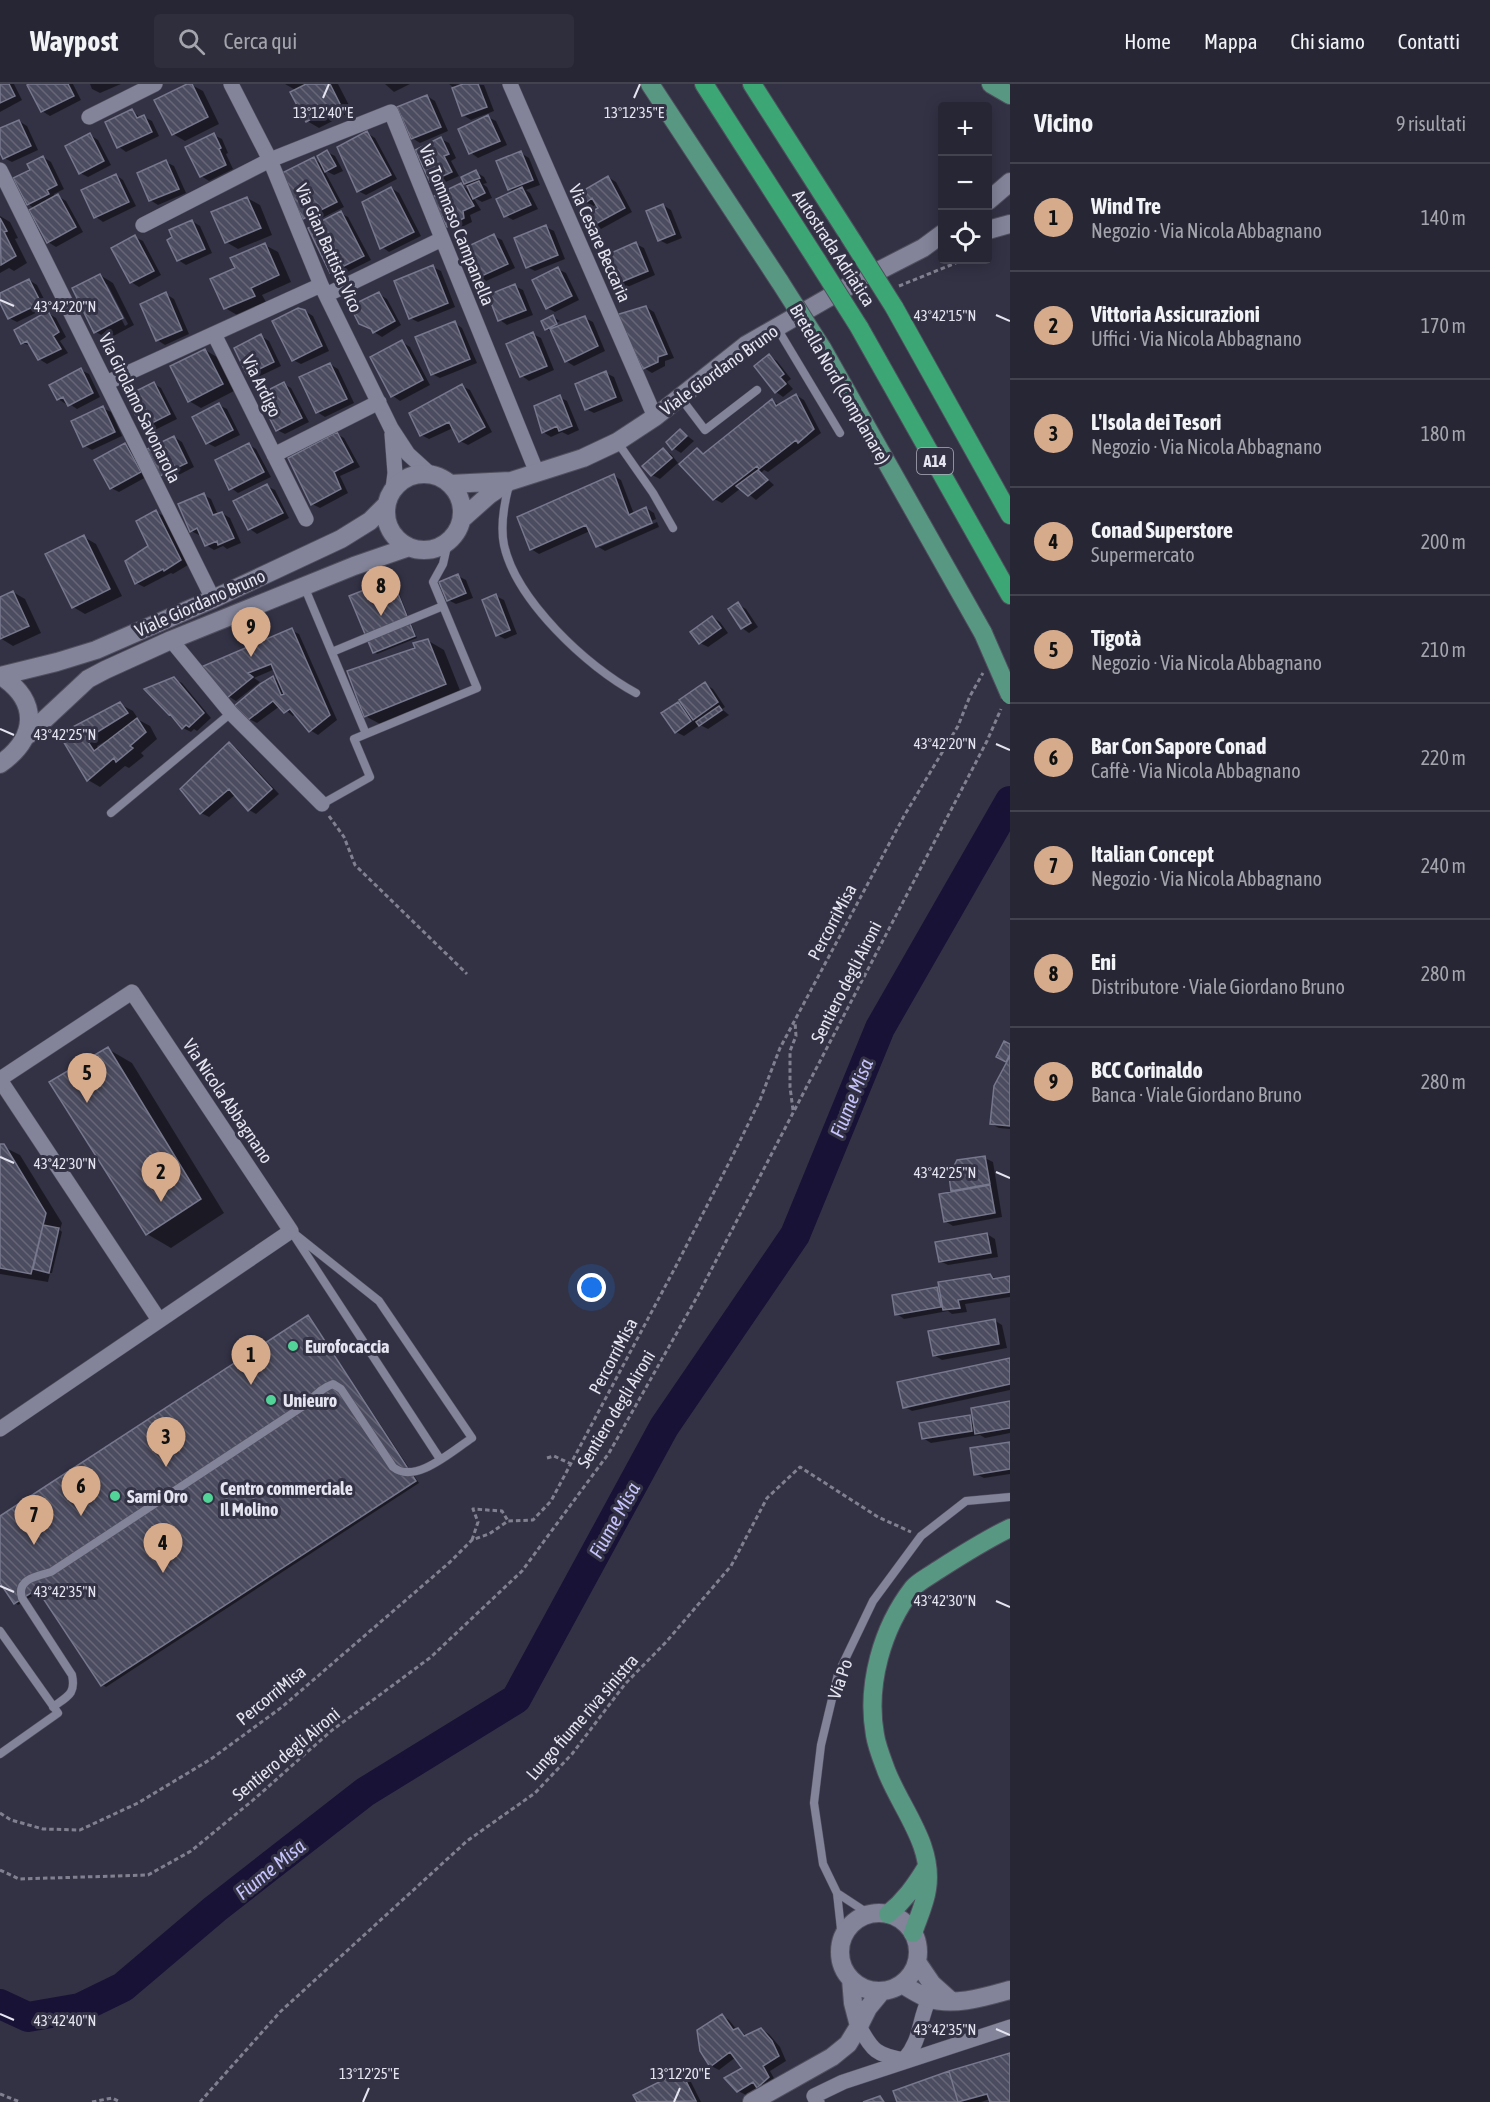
<!DOCTYPE html>
<html lang="it">
<head>
<meta charset="utf-8">
<style>
	body { margin:0; font-family:"Asap Condensed",sans-serif; background:#2e2e3c; color:#f1f3f6 }
	.controls { position:absolute; right:18px; top:18px; display:grid; overflow:hidden; border-radius:6px; box-shadow:0 3px 15px #0003 }
	.controls button { width:54px; height:54px; display:grid; place-items:center; padding:0; border:0; border-bottom:2px solid #42434f; background:#262634; color:#f1f3f6; font:30px sans-serif }
	.you { position:absolute; left:592px; top:1204px; width:21px; height:21px; margin:-15px; border:4px solid #fff; border-radius:50%; background:#1a73e8; box-shadow:0 0 0 9px #1a73e833 }
	.badge { display:grid; place-items:center; width:39px; height:39px; border-radius:50%; background:#d6ab8b; color:#111; font-size:20px; font-weight:700 }
	.pin { position:absolute; translate:-50% -50px; filter:drop-shadow(0 2px 3px #0008) }
	.pin::after { content:''; position:absolute; top:32px; width:21px; height:18px; background:inherit; clip-path:polygon(0 0,100% 0,50% 100%) }
	.list { margin:0; padding:0; list-style:none }
	h2 { display:flex; justify-content:space-between; align-items:center; height:78px; margin:0; padding:0 24px; font-size:26px }
	h2 small { font-size:20px; font-weight:400; color:#a4a5ac }
	.list li { display:grid; grid-template-columns:39px 1fr auto; gap:18px; align-items:center; box-sizing:border-box; height:108px; padding:0 24px; border-top:2px solid #42434f }
	.list b { display:block; font-size:22px; white-space:nowrap }
	.list p { margin:0; font-size:20px; white-space:nowrap; color:#a4a5ac }
	.list em { font-size:20px; font-style:normal; color:#a4a5ac }
	.icon { flex:none; width:33px; height:33px; fill:none; stroke:currentColor; stroke-width:2; stroke-linecap:round; stroke-linejoin:round }
	.map { position:relative; flex:none; width:1010px; height:2018px; overflow:hidden }
	header { display:flex; align-items:center; gap:36px; box-sizing:border-box; height:84px; padding:0 30px; background:#262634; border-bottom:2px solid #42434f }
	header strong { font-size:28px }
	nav { display:flex; gap:33px; margin-inline-start:auto; font-size:21px }
	.search { width:420px; height:54px; background:#2e2e3c; display:flex; align-items:center; gap:15px; box-sizing:border-box; padding:0 21px; border-radius:6px; color:#a4a5ac; font-size:22px }
	main { display:flex }
	aside { flex:1; background:#262634 }
	.map>svg:first-child { display:block }
</style>
</head>
<body>
<header>
<strong>Waypost</strong>
<div class="search"><svg class="icon" aria-label="search" viewBox="0 0 24 24"><circle cx="10" cy="10" r="6"/><path d="M15 15l6 6"/></svg>Cerca qui</div>
<nav><a>Home</a><a>Mappa</a><a>Chi siamo</a><a>Contatti</a></nav>
</header>
<main>
<div class="map">
<svg width="1010" height="2018" viewBox="0 0 1010 2018">
	<defs>
		<pattern id="building-back-hatch" width="6" height="6" patternUnits="userSpaceOnUse" patternTransform="scale(1.5)"><rect width="6" height="6" fill="#4c4c60"/><path d="M-1 5l2 2M0 0l6 6M5-1l2 2" fill="none" stroke="#667"/></pattern>
	</defs>
	<rect width="100%" height="100%" fill="#333245"/>
	<!-- shadow -->
	<path fill="#0007" fill-rule="evenodd" d="M0 0H14L22 16 0 28Z
		M33 0H73L81 16 50 32 42 27Z
		M90 0H121L100 9 92 5Z
		M190 0 203 7 219 40 185 57 173 50Z
		M285 0H338L352 27 319 44 307 37 297 7Z
		M385 0H410L394 8Z
		M449 0 484 1 494 27 471 36 463 31 453 3Z
		M427 12 435 17 448 47 420 59 412 54Z
		M132 27 141 34 144 33 152 37 159 52 126 68 119 63Z
		M488 33 496 37 507 61 478 74 471 69Z
		M19 37 27 42 38 66 12 78 4 74 0 65V46Z
		M367 49 375 54 397 95 366 111 358 107Z
		M90 51 98 56 111 81 88 93 80 89Z
		M214 51 222 55 228 69 226 70 233 85 209 97 201 92Z
		M441 55 449 59 456 74 451 77 459 92 439 101 431 97Z
		M327 68 335 72 343 87 334 91 324 86 344 123 312 139 305 134 282 91 314 75 323 81Z
		M521 69 529 74 540 101 526 106 530 109 538 125 513 136 506 132 514 108 509 105Z
		M43 73 51 78 64 105 54 110 55 114 58 112 66 117 83 148 56 163 48 158 35 125 28 120 32 86Z
		M166 78 174 82 186 109 158 121 150 116Z
		M476 88 484 93 487 99 483 100 487 103 492 114 482 118 473 113 481 126 470 131 472 138 456 146 448 142 461 101 471 107 465 99Z
		M116 91 123 96 136 122 103 138 96 133Z
		M608 93 616 98 632 128 601 145 593 141 600 124 597 120 592 123 585 119Z
		M391 104 399 109 421 152 389 168 382 163Z
		M247 114 260 121 272 151 238 165 226 158Z
		M663 121 671 126 682 154 667 160 659 156Z
		M340 129 348 133 371 176 339 192 332 188Z
		M0 132 10 138 18 154 15 155 27 179 14 187 9 184 0 189Z
		M192 137 200 142 212 169 186 181 178 176Z
		M546 143 554 147 565 175 535 187 527 183Z
		M494 152 502 156 515 184 484 198 476 194Z
		M135 153 143 157 161 191 139 203 131 198Z
		M636 160 644 164 655 191 623 205 615 200Z
		M265 161 278 168 291 198 262 211 266 218 237 231 225 224 237 185Z
		M433 183 441 187 455 223 418 238 410 234Z
		M558 185 566 189 579 216 555 228 547 224Z
		M100 191 113 199 134 241 108 255 96 248ZM104 200H107L128 240 125 242Z
		M29 196 37 201 48 223 17 238 9 234 0 216V210Z
		M515 202 523 206 533 231 507 241 500 236Z
		M166 210 174 215 189 250 165 261 157 256Z
		M379 210 387 215 401 241 382 253 374 248Z
		M646 223 654 228 674 274 665 277V282L652 289 644 284Z
		M305 227 313 232 329 267 301 280 293 276Z
		M48 229 56 234 66 253 60 257 68 269 47 280 39 275 32 262 22 259Z
		M553 233 560 237 549 242V245L561 240 562 242 585 234 593 238 605 267 574 282 566 277 553 249 546 244Z
		M455 239 462 244 477 279 440 294 432 290Z
		M533 250 541 254 554 286 529 297 522 292Z
		M261 252 269 257 281 282 256 294 248 290Z
		M402 258 410 263 430 301 400 317 393 312Z
		M205 266 217 273 234 307 201 324 189 317Z
		M769 272 777 277 791 295 787 298 793 305 783 313 776 308Z
		M330 280 338 285 354 319 325 333 317 328Z
		M81 286 89 290 100 313 77 325 68 319 66 320 58 315 51 302Z
		M606 289 614 293 623 317 594 329 586 325Z
		M153 299 161 304 177 335 151 348 143 343Z
		M284 300 291 304 309 338 285 350 277 346Z
		M462 302 470 306 492 348 468 361 460 357 453 344 429 355 421 351Z
		M796 311 804 316 821 349 768 388 764 386 761 389 774 401 756 416 741 404 722 419 714 415 697 366 705 370 772 317 780 321Z
		M559 313 567 317 579 346 568 351 562 348 551 353 543 348Z
		M219 321 227 325 240 351 215 363 207 359Z
		M103 324 111 328 122 352 92 366 85 362Z
		M681 347 694 357 681 369 673 364Z
		M337 350 344 354 360 383 340 392 348 409 320 424 312 420Z
		M174 353 182 358 194 383 169 396 161 391Z
		M248 360 256 365 271 393 238 409 231 404Z
		M125 361 132 365 148 392 119 408 111 404Z
		M663 366 671 370 678 379 660 395 652 391Z
		M613 391 621 396 634 430 646 424 654 429 656 435 600 460V463L657 438 659 443 605 467 597 462 590 447 539 470 531 465Z
		M267 402 275 406 289 434 257 450 250 445 235 418Z
		M204 411 211 415 218 431 222 429 230 434 241 459 227 465 223 462 214 466 206 461 202 450 199 451 191 447Z
		M156 428 164 432 188 481 173 490 171 489 144 503 136 499 150 462Z
		M84 453 96 460 122 512 85 530 73 523Z
		M458 492 466 496 473 514 456 520 448 516Z
		M391 497 395 499 417 554 377 570 374 568Z
		M13 508 25 515 41 549 13 562 0 554V514Z
		M496 512 504 516 517 550 505 555 497 551Z
		M738 520 746 525 758 543 749 549 742 544Z
		M713 533 720 538 728 549 708 563 700 559Z
		M291 546 299 550 337 636 318 651 310 646 296 630 293 632 280 622 257 639 249 635 273 594 281 598 275 585 254 594 260 598 236 617 228 612 203 583Z
		M427 556 444 566 461 609 382 641 365 632 417 564Z
		M174 595 182 599 211 634 197 647 194 645 191 648 183 644Z
		M705 600 713 605 725 623 722 625 729 631 708 645 700 641 684 652 676 648 678 619 688 625Z
		M120 620 133 627 139 636 150 642 157 655 141 669 144 672 129 684 125 682 100 703 88 696 64 657ZM111 654 112 655 99 666 97 662Z
		M229 660 237 665 279 710 256 730 249 726 236 710 209 733 201 729 182 705Z
		M1010 962V1045L999 1044 991 1040 1008 978 998 973Z
		M108 965 132 979 224 1129 171 1164 147 1150 51 999Z
		M0 1061 20 1071 62 1139 60 1146 62 1148 52 1189H50L48 1198 0 1190Z
		M985 1074 993 1078 1002 1133 953 1142 945 1137 953 1109 951 1092Z
		M987 1150 995 1155 998 1173 948 1181 940 1177Z
		M990 1191 998 1196 1010 1194V1213L965 1220 967 1228 952 1230 948 1227 904 1235 897 1230 937 1204 941 1207Z
		M308 1233 311 1235 419 1399 106 1603 102 1601 40 1507 18 1521 15 1519 0 1496V1433Z
		M994 1236 1002 1241 1007 1264 942 1276 934 1271Z
		M1010 1275V1306L912 1327 905 1323Z
		M1010 1319V1349L985 1354 980 1351 931 1359 923 1354 969 1333 974 1336Z
		M1010 1359V1390L984 1394 976 1390Z
		M722 1932 729 1936 737 1946 748 1952 761 1945 769 1950 780 1963 786 1977 770 1987 776 1998 766 2007 759 2003 746 2011 738 2007 744 1985 736 1973 719 1986 711 1982Z
		M1010 1971V2018H991L990 2015 981 2018H899Z
		M681 1989 689 1994 701 2018H639L636 2012Z"/>
	<g fill="none" stroke-linecap="round" stroke-linejoin="round">
		<!-- river -->
		<path stroke="#181236" stroke-width="30" d="M0 1920 28 1933 80 1924 123 1903 215 1825 365 1708 516 1615 664 1343 795 1151 880 944 1010 717"/>
	</g>
	<!-- building -->
	<path fill="url(#building-back-hatch)" stroke="#77778d" stroke-width="1.5" d="M0 0H9L15 12 0 19Z
		M29 0H68L74 12 41 28 27 1Z
		M187 0H192L208 33 172 51 154 16Z
		M306 0H330L340 20 306 38 290 8Z
		M463 0H478L487 23 462 32 452 4Z
		M427 11 441 43 411 55 397 23Z
		M132 25 137 34 144 31 152 48 117 64 105 38Z
		M488 31 500 57 469 70 458 45Z
		M19 36 31 62 3 75 0 69V44Z
		M367 47 391 91 357 108 337 63Z
		M90 49 104 77 79 90 65 62Z
		M214 49 221 64 219 65 226 81 200 93 185 63Z
		M441 53 449 70 444 72 452 88 430 98 415 66Z
		M327 66 336 82 325 88 317 72Z
		M521 67 533 96 508 106 496 77Z
		M43 72 57 101 47 106 49 110 27 121 13 94 30 86 27 80Z
		M314 73 337 118 303 135 280 90Z
		M166 76 179 105 149 117 137 89Z
		M476 86 480 94 464 100 461 93Z
		M116 90 129 118 94 134 81 106Z
		M608 92 625 124 592 142 588 130 598 124 592 114 584 120 579 109Z
		M479 97 485 109 473 115 467 102Z
		M461 99 474 122 463 127 464 134 447 143 432 113Z
		M391 103 414 148 380 165 362 118Z
		M522 103 531 121 504 133 496 115Z
		M58 110 76 143 47 159 29 126Z
		M247 113 261 144 225 159 211 128Z
		M663 120 675 150 658 157 646 127Z
		M341 127 364 172 330 189 308 144Z
		M0 134 7 147 4 148 16 172 1 181Z
		M192 136 205 165 177 177 167 156 172 153 169 146Z
		M546 141 558 171 526 184 514 154Z
		M494 150 508 180 475 195 462 165Z
		M135 151 154 187 130 199 111 164Z
		M636 158 648 187 614 201 602 173Z
		M265 159 279 191 251 204 255 212 224 225 210 195 235 184 230 174Z
		M433 181 448 219 409 235 394 197Z
		M558 183 572 212 546 225 532 196Z
		M100 190 123 234 94 249 72 204Z
		M29 195 41 219 8 235 0 219V209Z
		M515 200 526 226 498 237 488 211Z
		M166 208 182 246 156 257 140 220Z
		M379 208 395 237 373 249 371 245 359 240 350 222Z
		M646 222 667 270 658 273V278L643 285 616 231Z
		M298 224 305 226 322 262 292 277 272 237Z
		M48 227 59 248 53 252 61 265 38 276 27 257 21 260 14 246Z
		M553 231 557 240 545 246 541 237Z
		M585 232 598 262 565 278 550 245Z
		M455 237 470 275 431 291 415 253Z
		M533 248 547 282 520 293 506 260Z
		M261 250 274 278 247 291 234 264Z
		M402 256 423 296 391 313 370 273Z
		M205 265 223 300 188 318 170 282Z
		M769 270 784 290 780 293 786 300 775 309 754 282Z
		M330 279 347 315 316 329 299 293Z
		M81 284 93 309 68 322 63 313 57 316 49 301Z
		M606 287 616 313 585 326 575 300Z
		M154 298 170 330 142 344 126 312Z
		M284 298 302 334 276 347 258 311Z
		M462 300 485 343 459 358 449 338 420 352 409 329Z
		M796 310 814 345 798 359 796 356 759 385 757 382 713 416 679 380 697 364 703 370 772 315 776 322Z
		M560 311 572 342 559 347 557 342 542 349 534 322Z
		M219 319 233 346 206 360 192 333Z
		M103 322 115 348 83 363 71 337Z
		M680 345 687 352 672 366 666 358Z
		M337 348 353 378 334 388 341 405 311 421 288 374Z
		M174 352 187 379 160 392 147 365Z
		M125 359 141 388 110 405 94 376Z
		M249 359 264 388 229 406 215 376Z
		M663 364 672 374 651 392 642 382Z
		M758 386 768 396 748 412 736 402Z
		M614 390 629 431 646 423 652 439 596 463 586 441 530 466 517 433Z
		M267 400 283 429 248 446 233 417Z
		M204 409 213 431 222 428 234 454 218 461 217 457 205 462 197 444 190 448 178 420Z
		M156 426 181 476 164 487 163 485 135 500 125 477 148 462 136 437Z
		M84 451 110 505 72 524 45 470Z
		M458 490 466 509 447 517 439 498Z
		M392 495 415 552 373 569 349 512Z
		M13 507 29 542 0 555V513Z
		M496 510 510 546 496 552 482 516Z
		M738 518 751 539 741 545 728 525Z
		M712 532 721 544 699 560 690 548Z
		M292 544 330 631 309 648 290 625 284 629 273 617 248 636 233 623 260 600 273 592 281 611 284 610 271 580 248 589 253 593 227 614 201 583Z
		M428 555 446 600 364 633 347 587 415 564 413 559Z
		M174 593 204 629 189 643 186 641 182 645 170 630 169 631 144 605Z
		M705 598 718 618 693 636 679 616Z
		M120 618 128 629 86 655 94 667 137 634 146 648 130 662 133 664 116 678 114 674 87 697 63 657 67 646Z
		M678 618 691 637 675 649 661 629Z
		M719 622 722 626 699 642 696 638Z
		M229 658 272 705 248 727 229 705 200 730 180 705Z
		M1004 957 1010 960V970L1006 978 996 973Z
		M108 963 201 1115 146 1151 49 998Z
		M1010 972V1042L990 1040 994 1002Z
		M0 1060H4L46 1129 31 1190 0 1184Z
		M985 1072 990 1100 951 1107 949 1092 957 1076Z
		M990 1101 995 1129 944 1138 939 1110Z
		M43 1141 59 1144 49 1189 33 1185Z
		M987 1149 991 1169 939 1178 935 1158Z
		M990 1190 993 1195 1010 1192V1208L958 1216 960 1224 943 1226 938 1198Z
		M937 1203 941 1223 895 1231 892 1211Z
		M308 1231 416 1397 101 1602 37 1505 14 1520 0 1499V1432Z
		M995 1235 999 1260 933 1272 928 1247Z
		M1010 1274V1300L903 1324 897 1298Z
		M1010 1317V1344L975 1350 971 1324Z
		M970 1331 972 1347 922 1355 919 1339Z
		M1010 1358V1385L974 1391 970 1364Z
		M722 1930 733 1946 738 1944 744 1952 761 1944 772 1957 779 1972 763 1982 769 1993 757 2004 753 1998 737 2008 724 1994 742 1984 730 1968 710 1983 700 1967 697 1946Z
		M1010 1969V2018H990L987 2010 958 2018 949 1987Z
		M681 1987 696 2017 637 2018 633 2011Z
		M949 1987 958 2018H897L893 2007Z
		M880 2012 884 2018H863Z"/>
	<g fill="none" stroke-linecap="round" stroke-linejoin="round">
		<!-- service casing -->
		<g stroke="#504f5e" stroke-width="9">
			<path id="service" d="M777 244 840 349
				M680 313 705 346 757 306
				M618 359 653 409 673 444
				M509 401C504 420 500 441 504 461 516 516 587 583 636 609
				M304 502 366 650 477 604 433 498 443 480 448 458
				M332 568 443 522
				M322 720 370 693 354 655 366 650
				M111 729 231 629
				M295 1153 440 1375
				M0 1547 58 1629 0 1670
				M53 1623C68 1612 76 1610 72 1591L22 1514C16 1495 37 1492 51 1488L305 1321C314 1313 321 1304 333 1300L341 1305 393 1383C415 1401 452 1367 472 1354L379 1217 291 1147
				M837 1809 869 1830
				M842 1854 837 1809 823 1780 814 1719 821 1661 838 1590 873 1517 921 1452 966 1417 1010 1413"/>
		</g>
		<!-- minor casing -->
		<g stroke="#504f5e" stroke-width="16">
			<path id="minor" d="M231 0 270 76 321 201 391 344 408 370 430 390
				M510 0 655 333
				M89 33 155 0
				M0 86 213 515
				M143 141 270 76 391 28 537 389
				M326 211 442 155
				M214 250 306 435
				M106 299 321 201
				M392 350 395 389 393 405
				M274 371 379 318
				M171 556 231 629 322 720
				M0 995 132 908 291 1147 0 1345
				M0 996 159 1236
				M859 1942C872 1967 877 1971 904 1976 922 1955 918 1938 929 1915
				M817 2018 814 2012 843 1998 1010 1943"/>
		</g>
		<!-- tertiary casing -->
		<g stroke="#504f5e" stroke-width="20">
			<path id="tertiary" d="M840 1868a39 39 0 1 1 78 0a39 39 0 1 1-78 0Z
				M917 1878 932 1900 951 1917
				M851 1895 853 1919 859 1942
				M902 1900C910 1905 918 1910 927 1914 953 1923 985 1913 1010 1906
				M752 2018 832 1973 848 1960 859 1942 868 1924 882 1907"/>
		</g>
		<!-- secondary casing -->
		<g stroke="#504f5e" stroke-width="20">
			<path id="secondary" d="M988 117 1010 98
				M988 146 1010 140
				M386 428a38 38 0 1 1 76 0a38 38 0 1 1-76 0Z
				M450 400 511 397 583 374 617 358 655 333 746 261 847 203 923 164 942 150
				M462 435 489 411 507 399
				M0 592 57 578 96 566 213 515 341 455 370 437 386 421
				M28 651 88 595 105 586 171 556 354 482 409 463
				M0 680C37 654 40 618 1 592"/>
		</g>
		<!-- primary casing -->
		<g stroke="#504f5e" stroke-width="20">
			<path id="primary" d="M650 0 780 198
				M991 0 1010 11
				M822 264 983 549
				M888 1830C905 1816 915 1802 926 1784
				M913 1849C918 1834 925 1820 927 1805 934 1761 901 1725 886 1686 882 1675 877 1663 875 1651 866 1601 882 1544 913 1504 918 1498 928 1493 935 1488 960 1472 983 1457 1010 1444"/>
		</g>
		<!-- motorway casing -->
		<g stroke="#504f5e" stroke-width="20">
			<path id="motorway" d="M704 0 818 178
				M752 0 853 158
				M894 223 1010 431
				M859 243 1010 511"/>
		</g>
		<!-- path -->
		<path stroke="#818090" stroke-width="3" stroke-dasharray="4.5 3" stroke-linecap="butt" d="M899 202 963 176
			M329 732 344 753 355 781 467 890
			M793 1026 790 1003V967L796 952 795 938
			M547 1374 554 1372 571 1380
			M472 1456 478 1438 473 1425 502 1427 508 1437
			M0 1729 11 1736 43 1745 80 1746 138 1719 211 1675 282 1623 450 1478 472 1456 489 1450 508 1437 533 1436 551 1417 676 1182 733 1071 760 1016 780 964 904 732 958 642 970 612 983 589
			M0 1786 19 1795 148 1791 191 1767 252 1717 331 1647 431 1573 522 1487 609 1369 697 1213 987 657 1001 625
			M0 2010 20 2018
			M92 2018 112 2014 120 2018
			M200 2018 280 1928 467 1757 535 1709 572 1670 625 1600 667 1557 731 1482 767 1414 800 1383 878 1433 911 1448"/>
		<!-- service -->
		<use href="#service" stroke="#838399" stroke-width="8"/>
		<!-- minor -->
		<use href="#minor" stroke="#838399" stroke-width="15"/>
		<!-- tertiary -->
		<use href="#tertiary" stroke="#838399" stroke-width="18"/>
		<!-- secondary -->
		<use href="#secondary" stroke="#838399" stroke-width="18"/>
		<!-- primary -->
		<use href="#primary" stroke="#589883" stroke-width="18"/>
		<!-- motorway -->
		<use href="#motorway" stroke="#3ca675" stroke-width="18"/>
		<!-- primary-bridge casing -->
		<g stroke="#504f5e" stroke-width="20" stroke-linecap="butt">
			<path id="primary-bridge" d="M780 198 822 264
				M983 549 1010 611"/>
		</g>
		<!-- motorway-bridge casing -->
		<g stroke="#504f5e" stroke-width="20" stroke-linecap="butt">
			<path id="motorway-bridge" d="M853 158 894 223
				M818 178 859 243"/>
		</g>
		<!-- primary-bridge -->
		<use href="#primary-bridge" stroke="#589883" stroke-width="18"/>
		<!-- motorway-bridge -->
		<use href="#motorway-bridge" stroke="#3ca675" stroke-width="18"/>
	</g>
	<!-- ticks -->
	<path fill="none" stroke="#e5e5f1" stroke-width="2" d="M323 14 329 0M634 14 640 0M0 216 14 222M996 231 1010 237M0 645 14 651M996 660 1010 666M0 1073 14 1079M996 1088 1010 1094M0 1502 14 1508M996 1517 1010 1523M0 1930 14 1936M996 1945 1010 1951M363 2018 369 2004M674 2018 680 2004"/>
	<!-- markers -->
	<g fill="#52d397" stroke="#333245" stroke-width="2">
		<circle cx="293" cy="1262" r="6"/>
		<circle cx="271" cy="1316" r="6"/>
		<circle cx="115" cy="1412" r="6"/>
		<circle cx="208" cy="1414" r="6"/>
	</g>
	<g text-anchor="middle" dominant-baseline="central" stroke-width="6" stroke-linejoin="round" paint-order="stroke">
		<!-- shield labels -->
		<rect fill="#333245" stroke="#b0afbd" stroke-width="1.5" x="917" y="364" width="36" height="26" rx="4.5"/>
		<g font-size="16" font-weight="bold" fill="#e5e5f1">
			<text x="935" y="377">A14</text>
		</g>
		<!-- street labels -->
		<g font-size="18" fill="#e5e5f1" stroke="#333245">
			<text transform="translate(457 141) rotate(68)">Via Tommaso Campanella</text>
			<text transform="translate(600 159) rotate(66)">Via Cesare Beccaria</text>
			<text transform="translate(329 164) rotate(66)">Via Gian Battista Vico</text>
			<text transform="translate(834 164) rotate(57)">Autostrada Adriatica</text>
			<text transform="translate(719 286) rotate(-36)">Viale Giordano Bruno</text>
			<text transform="translate(840 300) rotate(60)">Bretella Nord (Complanare)</text>
			<text transform="translate(262 302) rotate(64)">Via Ardigo</text>
			<text transform="translate(140 324) rotate(64)">Via Girolamo Savonarola</text>
			<text transform="translate(200 519) rotate(-24)">Viale Giordano Bruno</text>
			<text transform="translate(832 838) rotate(-62)">PercorriMisa</text>
			<text transform="translate(846 898) rotate(-63)">Sentiero degli Aironi</text>
			<text transform="translate(228 1017) rotate(56)">Via Nicola Abbagnano</text>
			<text transform="translate(613 1272) rotate(-62)">PercorriMisa</text>
			<text transform="translate(616 1325) rotate(-59)">Sentiero degli Aironi</text>
			<text transform="translate(840 1595) rotate(-71)">Via Po</text>
			<text transform="translate(271 1611) rotate(-39)">PercorriMisa</text>
			<text transform="translate(582 1633) rotate(-49)">Lungo fiume riva sinistra</text>
			<text transform="translate(286 1670) rotate(-40)">Sentiero degli Aironi</text>
		</g>
		<!-- poi labels -->
		<g font-size="18" font-weight="bold" fill="#e5e5f1" stroke="#333245" text-anchor="start">
			<text x="305" y="1262">Eurofocaccia</text>
			<text x="283" y="1316">Unieuro</text>
			<text x="220" y="1404">Centro commerciale<tspan x="220" dy="21">Il Molino</tspan></text>
			<text x="127" y="1412">Sarni Oro</text>
		</g>
		<!-- water labels -->
		<g font-size="20" font-style="italic" fill="#c6c3fc" stroke="#333245">
			<text transform="translate(851 1014) rotate(-68)">Fiume Misa</text>
			<text transform="translate(614 1436) rotate(-61)">Fiume Misa</text>
			<text transform="translate(270 1785) rotate(-39)">Fiume Misa</text>
		</g>
	</g>
	<g font-size="15" text-anchor="middle" fill="#e5e5f1" stroke="#333245" stroke-width="6" stroke-linejoin="round" paint-order="stroke">
		<text x="634" y="34">13°12'35"E</text>
		<text x="323" y="34">13°12'40"E</text>
		<text x="65" y="228">43°42'20"N</text>
		<text x="945" y="237">43°42'15"N</text>
		<text x="65" y="656">43°42'25"N</text>
		<text x="945" y="665">43°42'20"N</text>
		<text x="65" y="1085">43°42'30"N</text>
		<text x="945" y="1094">43°42'25"N</text>
		<text x="65" y="1513">43°42'35"N</text>
		<text x="945" y="1522">43°42'30"N</text>
		<text x="65" y="1942">43°42'40"N</text>
		<text x="945" y="1951">43°42'35"N</text>
		<text x="369" y="1995">13°12'25"E</text>
		<text x="680" y="1995">13°12'20"E</text>
	</g>
</svg>
<div class="controls">
<button>+</button>
<button>−</button>
<button><svg class="icon" aria-label="locate" viewBox="0 0 24 24"><circle cx="12" cy="12" r="6"/><path d="M12 2v4M12 18v4M2 12h4M18 12h4"/></svg></button>
</div>
<div class="you"></div>
<div class="pin badge" style="left:251px;top:1301px">1</div>
<div class="pin badge" style="left:161px;top:1118px">2</div>
<div class="pin badge" style="left:166px;top:1383px">3</div>
<div class="pin badge" style="left:163px;top:1489px">4</div>
<div class="pin badge" style="left:87px;top:1019px">5</div>
<div class="pin badge" style="left:81px;top:1432px">6</div>
<div class="pin badge" style="left:34px;top:1461px">7</div>
<div class="pin badge" style="left:381px;top:532px">8</div>
<div class="pin badge" style="left:251px;top:573px">9</div>
</div>
<aside>
<h2>Vicino<small>9 risultati</small></h2>
<ul class="list">
<li><span class="badge">1</span><div><b>Wind Tre</b><p>Negozio · Via Nicola Abbagnano</p></div><em>140 m</em></li>
<li><span class="badge">2</span><div><b>Vittoria Assicurazioni</b><p>Uffici · Via Nicola Abbagnano</p></div><em>170 m</em></li>
<li><span class="badge">3</span><div><b>L'Isola dei Tesori</b><p>Negozio · Via Nicola Abbagnano</p></div><em>180 m</em></li>
<li><span class="badge">4</span><div><b>Conad Superstore</b><p>Supermercato</p></div><em>200 m</em></li>
<li><span class="badge">5</span><div><b>Tigotà</b><p>Negozio · Via Nicola Abbagnano</p></div><em>210 m</em></li>
<li><span class="badge">6</span><div><b>Bar Con Sapore Conad</b><p>Caffè · Via Nicola Abbagnano</p></div><em>220 m</em></li>
<li><span class="badge">7</span><div><b>Italian Concept</b><p>Negozio · Via Nicola Abbagnano</p></div><em>240 m</em></li>
<li><span class="badge">8</span><div><b>Eni</b><p>Distributore · Viale Giordano Bruno</p></div><em>280 m</em></li>
<li><span class="badge">9</span><div><b>BCC Corinaldo</b><p>Banca · Viale Giordano Bruno</p></div><em>280 m</em></li>
</ul>
</aside>
</main>
</body>
</html>
